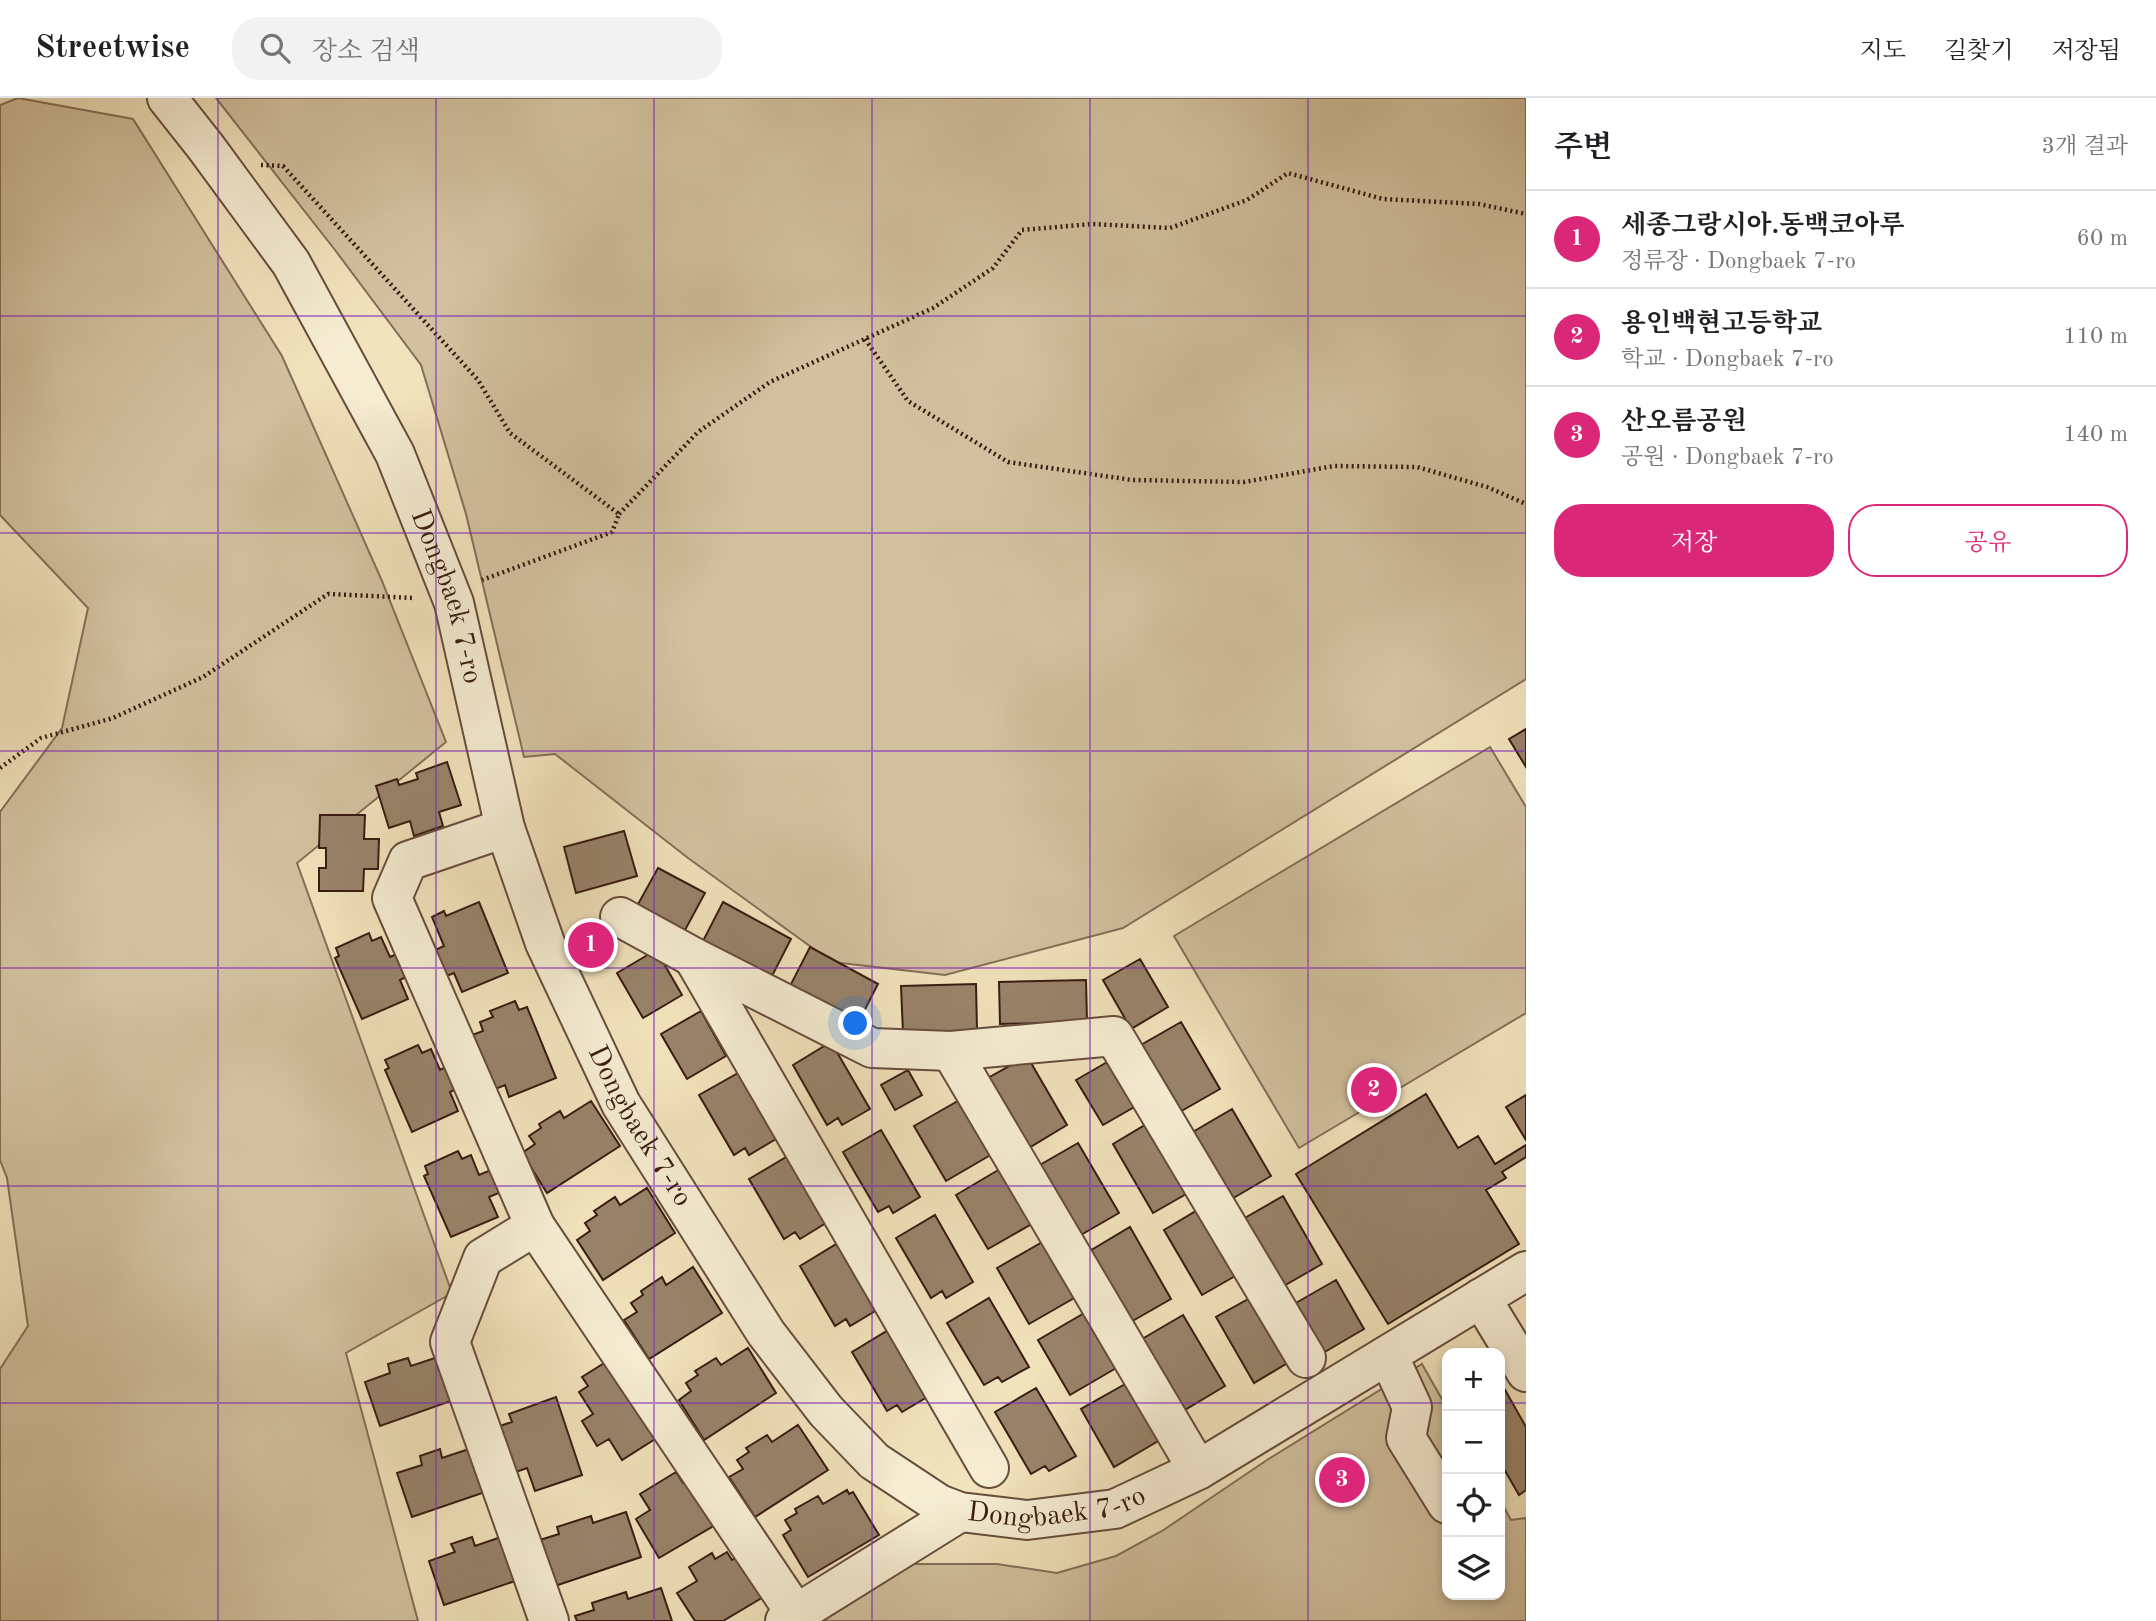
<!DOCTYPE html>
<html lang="ko">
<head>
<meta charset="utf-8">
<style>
	body { margin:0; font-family:"Old Standard TT","Noto Serif KR",serif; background:#f2f2f2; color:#202124 }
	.controls { position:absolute; right:21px; bottom:21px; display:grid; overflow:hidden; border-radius:14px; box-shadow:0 4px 10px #0003 }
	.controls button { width:63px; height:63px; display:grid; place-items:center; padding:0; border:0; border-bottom:2px solid #e0e0e0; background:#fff; color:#202124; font:35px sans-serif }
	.you { position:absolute; left:856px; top:926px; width:24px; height:24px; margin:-18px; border:5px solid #fff; border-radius:50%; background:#1a73e8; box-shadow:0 0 0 10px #1a73e833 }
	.badge { display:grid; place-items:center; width:46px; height:46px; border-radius:50%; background:#db2777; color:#fff; font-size:23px; font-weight:700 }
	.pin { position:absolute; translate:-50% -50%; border:4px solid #fff; box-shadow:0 2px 7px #0006 }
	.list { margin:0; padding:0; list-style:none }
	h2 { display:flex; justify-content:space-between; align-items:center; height:91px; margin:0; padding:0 28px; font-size:30px }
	h2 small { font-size:23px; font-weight:400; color:#757577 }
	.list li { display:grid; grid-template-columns:46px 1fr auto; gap:21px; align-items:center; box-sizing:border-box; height:98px; padding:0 28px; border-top:2px solid #e0e0e0 }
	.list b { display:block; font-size:26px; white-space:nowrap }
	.list p { margin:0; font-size:23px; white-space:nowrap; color:#757577 }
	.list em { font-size:23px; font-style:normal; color:#757577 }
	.actions { display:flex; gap:14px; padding:21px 28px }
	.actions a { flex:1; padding:16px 0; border:2px solid #db2777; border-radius:28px; text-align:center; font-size:24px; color:#db2777 }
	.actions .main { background:#db2777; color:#fff }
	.icon { flex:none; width:38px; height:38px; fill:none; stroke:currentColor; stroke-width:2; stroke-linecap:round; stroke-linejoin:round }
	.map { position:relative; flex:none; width:1526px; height:1523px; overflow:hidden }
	header { display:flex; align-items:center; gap:42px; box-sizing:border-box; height:98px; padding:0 35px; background:#fff; border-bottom:2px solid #e0e0e0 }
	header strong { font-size:33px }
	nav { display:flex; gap:38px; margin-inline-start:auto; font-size:24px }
	.search { width:490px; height:63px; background:#f2f2f2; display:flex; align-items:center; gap:18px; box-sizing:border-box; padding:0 24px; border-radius:28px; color:#757577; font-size:26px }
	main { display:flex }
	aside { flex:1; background:#fff }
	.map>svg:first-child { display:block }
</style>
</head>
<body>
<header>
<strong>Streetwise</strong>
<div class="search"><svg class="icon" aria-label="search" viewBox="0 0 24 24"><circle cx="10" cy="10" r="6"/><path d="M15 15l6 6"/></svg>장소 검색</div>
<nav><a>지도</a><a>길찾기</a><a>저장됨</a></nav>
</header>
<main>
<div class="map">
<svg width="1526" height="1523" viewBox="0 0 1526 1523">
	<rect width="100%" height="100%" fill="#f1e3bc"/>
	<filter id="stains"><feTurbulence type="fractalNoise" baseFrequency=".00286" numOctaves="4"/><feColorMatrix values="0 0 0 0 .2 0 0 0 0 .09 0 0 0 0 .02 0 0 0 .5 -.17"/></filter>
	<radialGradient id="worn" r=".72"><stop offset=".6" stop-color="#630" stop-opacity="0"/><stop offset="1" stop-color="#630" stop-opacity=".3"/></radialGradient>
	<!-- green -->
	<path fill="#d2c19f" stroke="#856e58" stroke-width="2" d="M18 0 133 21 282 258 382 483 446 644 297 765 452 1195 346 1255 418 1523H0V1271L28 1228 7 1080 0 1062V714L62 630 88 510 0 417V7Z
		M216 0H1526V581L1123 830 945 877 832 864 688 760 555 656 524 659 466 416 421 267 335 152Z
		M1490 649 1526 709V915L1299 1050 1174 838Z
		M1422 1266 1447 1310V1497H1500V1402L1511 1422 1526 1420V1523H810L913 1466H997L1057 1475 1116 1458 1162 1433 1267 1362Z"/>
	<!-- building -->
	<path fill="#98836a" stroke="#381b11" stroke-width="2" d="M1526 631V669L1509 641Z
		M447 664 461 707 439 714 443 728 414 738 410 723 389 730 376 688 397 681 399 687 418 681 416 675Z
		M320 717H365L364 741H379L378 771H364L363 793H319V770H326V750H319Z
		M624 733 637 778 576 795 564 749Z
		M658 770 705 795 684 834 637 808Z
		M479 804 508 875 462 894 454 875 444 879 433 853 444 848 432 819 444 813 446 818Z
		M723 804 791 841 771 880 703 843Z
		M369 835 372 843 381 839 390 859 402 854 412 876 400 882 408 901 362 921 335 860 339 858 336 850Z
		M810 849 878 886 858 925 790 888Z
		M656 852 682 897 643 920 617 875Z
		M1140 861 1168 909 1131 931 1103 882Z
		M1086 882 1087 924 1000 926 999 884Z
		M976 886 977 932 903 935 901 888Z
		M515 903 519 912 527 909 556 980 509 999 505 987 493 992 467 939 483 933 480 924 493 919 490 913Z
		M701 913 726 958 687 981 661 936Z
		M1181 924 1220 991 1178 1015 1139 948Z
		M831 944 870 1011 842 1027 838 1020 827 1027 793 967Z
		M418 947 422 955 431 951 440 972 452 966 462 988 450 994 458 1013 412 1034 385 972 389 970 385 962Z
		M1027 958 1067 1027 1027 1051 986 981Z
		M1116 959 1143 1004 1103 1027 1076 982Z
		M908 972 922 997 895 1012 881 987Z
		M738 975 776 1041 749 1057 745 1050 734 1057 699 997Z
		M1426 996 1458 1050 1478 1038 1495 1066 1526 1047V1059L1502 1074 1506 1080 1486 1092 1519 1146 1388 1226 1296 1076Z
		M1526 997V1042L1506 1009Z
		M963 1000 994 1055 946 1083 914 1028Z
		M591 1003 620 1048 547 1095 522 1055 535 1046 529 1038 541 1030 539 1026 560 1013 564 1020Z
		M1232 1011 1271 1078 1230 1102 1191 1035Z
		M1155 1021 1195 1091 1153 1115 1113 1046Z
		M881 1032 920 1099 893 1115 889 1108 878 1114 843 1054Z
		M1078 1045 1119 1115 1079 1138 1038 1068Z
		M458 1053 462 1061 471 1057 479 1077 491 1072 501 1094 489 1099 498 1119 451 1139 424 1078 428 1076 425 1068Z
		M788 1058 826 1125 800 1141 795 1134 784 1141 749 1081Z
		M1005 1068 1037 1123 988 1151 956 1097Z
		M647 1090 675 1135 603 1182 577 1142 590 1133 585 1125 597 1117 594 1113 615 1099 620 1107Z
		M1283 1098 1322 1166 1282 1189 1243 1121Z
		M1206 1107 1244 1173 1202 1197 1164 1132Z
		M935 1117 973 1184 946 1200 942 1193 931 1200 896 1140Z
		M1130 1129 1171 1201 1129 1225 1088 1154Z
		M1044 1143 1076 1199 1029 1226 997 1170Z
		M838 1145 877 1212 850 1228 846 1221 835 1228 800 1168Z
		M693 1169 722 1215 649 1261 624 1222 637 1214 631 1205 643 1197 641 1193 662 1179 666 1187Z
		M1336 1182 1364 1231 1323 1255 1294 1206Z
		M1259 1195 1296 1260 1254 1285 1216 1219Z
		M989 1200 1029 1269 1002 1284 998 1279 984 1287 947 1225Z
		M1086 1214 1118 1269 1070 1297 1038 1242Z
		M1183 1217 1225 1288 1183 1313 1142 1241Z
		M890 1231 929 1298 902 1314 897 1307 887 1313 852 1254Z
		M748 1250 776 1295 704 1342 679 1302 691 1293 686 1285 698 1277 695 1273 716 1260 721 1267Z
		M441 1258 465 1298 380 1328 365 1284 390 1275 388 1266 408 1260 411 1268Z
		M609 1262 663 1336 622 1362 609 1341 597 1348 582 1323 593 1316 579 1294 588 1288 582 1279Z
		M1500 1283 1526 1329V1392L1519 1397 1500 1364Z
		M1127 1285 1160 1342 1114 1369 1081 1311Z
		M1036 1290 1076 1358 1049 1373 1045 1368 1031 1376 995 1314Z
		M556 1299 582 1377 535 1393 527 1370 513 1375 497 1329 512 1324 509 1316Z
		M798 1327 828 1372 755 1419 729 1379 743 1371 737 1362 749 1354 746 1350 767 1337 772 1344Z
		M472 1350 497 1390 412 1419 397 1375 422 1367 420 1358 440 1351 442 1360Z
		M676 1374 683 1385 693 1380 729 1419 659 1460 636 1421 650 1412 640 1396Z
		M847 1392 849 1396 853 1394 879 1437 808 1479 783 1437 791 1432 785 1422 797 1415 795 1411 818 1398 823 1406Z
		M626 1414 641 1459 555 1488 540 1442 559 1436 557 1429 591 1418 593 1425Z
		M504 1438 530 1478 444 1507 429 1463 455 1454 451 1446 472 1439 475 1448Z
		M750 1451 775 1492 723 1523H695L677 1495 697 1483 689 1469 712 1455 715 1461 727 1454 732 1462Z
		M661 1490 672 1523H577L575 1518 594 1512 592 1505 626 1494 628 1501Z"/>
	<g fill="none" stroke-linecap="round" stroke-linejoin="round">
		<!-- minor casing -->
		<g stroke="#664d3c" stroke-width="42">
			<g id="minor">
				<path id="s1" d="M167 0 205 48 291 165 395 356 454 505 505 730 545 845 621 1006 766 1235 826 1313 874 1363 939 1406 960 1414 1027 1422 1115 1411 1198 1372 1526 1173"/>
				<path d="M505 730 408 763 392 800 535 1128 796 1516"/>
				<path d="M620 819 693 859 872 950 951 953"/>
				<path d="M693 859 989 1370"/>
				<path d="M535 1128 483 1160 450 1244 549 1523"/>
				<path d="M1481 1200 1526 1274"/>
				<path d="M1388 1257 1412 1309 1406 1340 1447 1406"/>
				<path d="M1198 1372 951 953 1114 938 1306 1260"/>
				<path d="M785 1523 960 1414"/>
			</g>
		</g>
		<!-- path -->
		<path stroke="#381b11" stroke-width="4.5" stroke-dasharray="2 3.5" stroke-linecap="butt" d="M261 67 283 68 478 282 510 335 619 416 612 434 482 482
			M865 241 908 303 1008 364 1132 382 1244 384 1334 368 1417 369 1487 389 1526 406
			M619 416 698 334 770 284 933 210 993 170 1022 132 1092 126 1170 130 1247 102 1288 75 1383 101 1479 106 1526 116
			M0 670 41 640 113 620 203 579 328 496 414 500"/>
		<!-- minor -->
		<use href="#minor" stroke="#f6edd3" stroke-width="38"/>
	</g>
	<!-- grid -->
	<path fill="none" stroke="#7b2cbf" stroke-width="2" stroke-opacity="0.55" d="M218 0V1523M436 0V1523M654 0V1523M872 0V1523M1090 0V1523M1308 0V1523M0 218H1526M0 435H1526M0 653H1526M0 870H1526M0 1088H1526M0 1305H1447M1500 1305H1526"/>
	<g text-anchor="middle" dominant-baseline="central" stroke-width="5" stroke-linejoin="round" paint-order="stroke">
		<!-- street labels -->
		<g font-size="28" fill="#381b11" stroke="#f6edd3">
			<text stroke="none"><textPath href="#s1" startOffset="576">Dongbaek 7-ro</textPath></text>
			<text stroke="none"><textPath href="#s1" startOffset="1143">Dongbaek 7-ro</textPath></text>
			<text stroke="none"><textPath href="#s1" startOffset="1752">Dongbaek 7-ro</textPath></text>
		</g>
	</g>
	<rect width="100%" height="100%" filter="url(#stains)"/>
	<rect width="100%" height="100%" fill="url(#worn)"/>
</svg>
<div class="controls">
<button>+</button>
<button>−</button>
<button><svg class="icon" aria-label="locate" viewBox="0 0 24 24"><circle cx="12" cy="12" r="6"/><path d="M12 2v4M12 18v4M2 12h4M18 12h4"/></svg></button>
<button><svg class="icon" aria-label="layers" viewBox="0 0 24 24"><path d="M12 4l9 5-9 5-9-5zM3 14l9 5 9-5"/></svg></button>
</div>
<div class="you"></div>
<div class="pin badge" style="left:591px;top:847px">1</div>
<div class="pin badge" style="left:1374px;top:992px">2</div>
<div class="pin badge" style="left:1342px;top:1382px">3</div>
</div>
<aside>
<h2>주변<small>3개 결과</small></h2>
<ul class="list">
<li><span class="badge">1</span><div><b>세종그랑시아.동백코아루</b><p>정류장 · Dongbaek 7-ro</p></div><em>60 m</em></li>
<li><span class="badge">2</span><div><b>용인백현고등학교</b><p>학교 · Dongbaek 7-ro</p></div><em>110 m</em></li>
<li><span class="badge">3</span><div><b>산오름공원</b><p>공원 · Dongbaek 7-ro</p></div><em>140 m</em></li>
</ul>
<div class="actions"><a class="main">저장</a><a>공유</a></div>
</aside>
</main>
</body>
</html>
